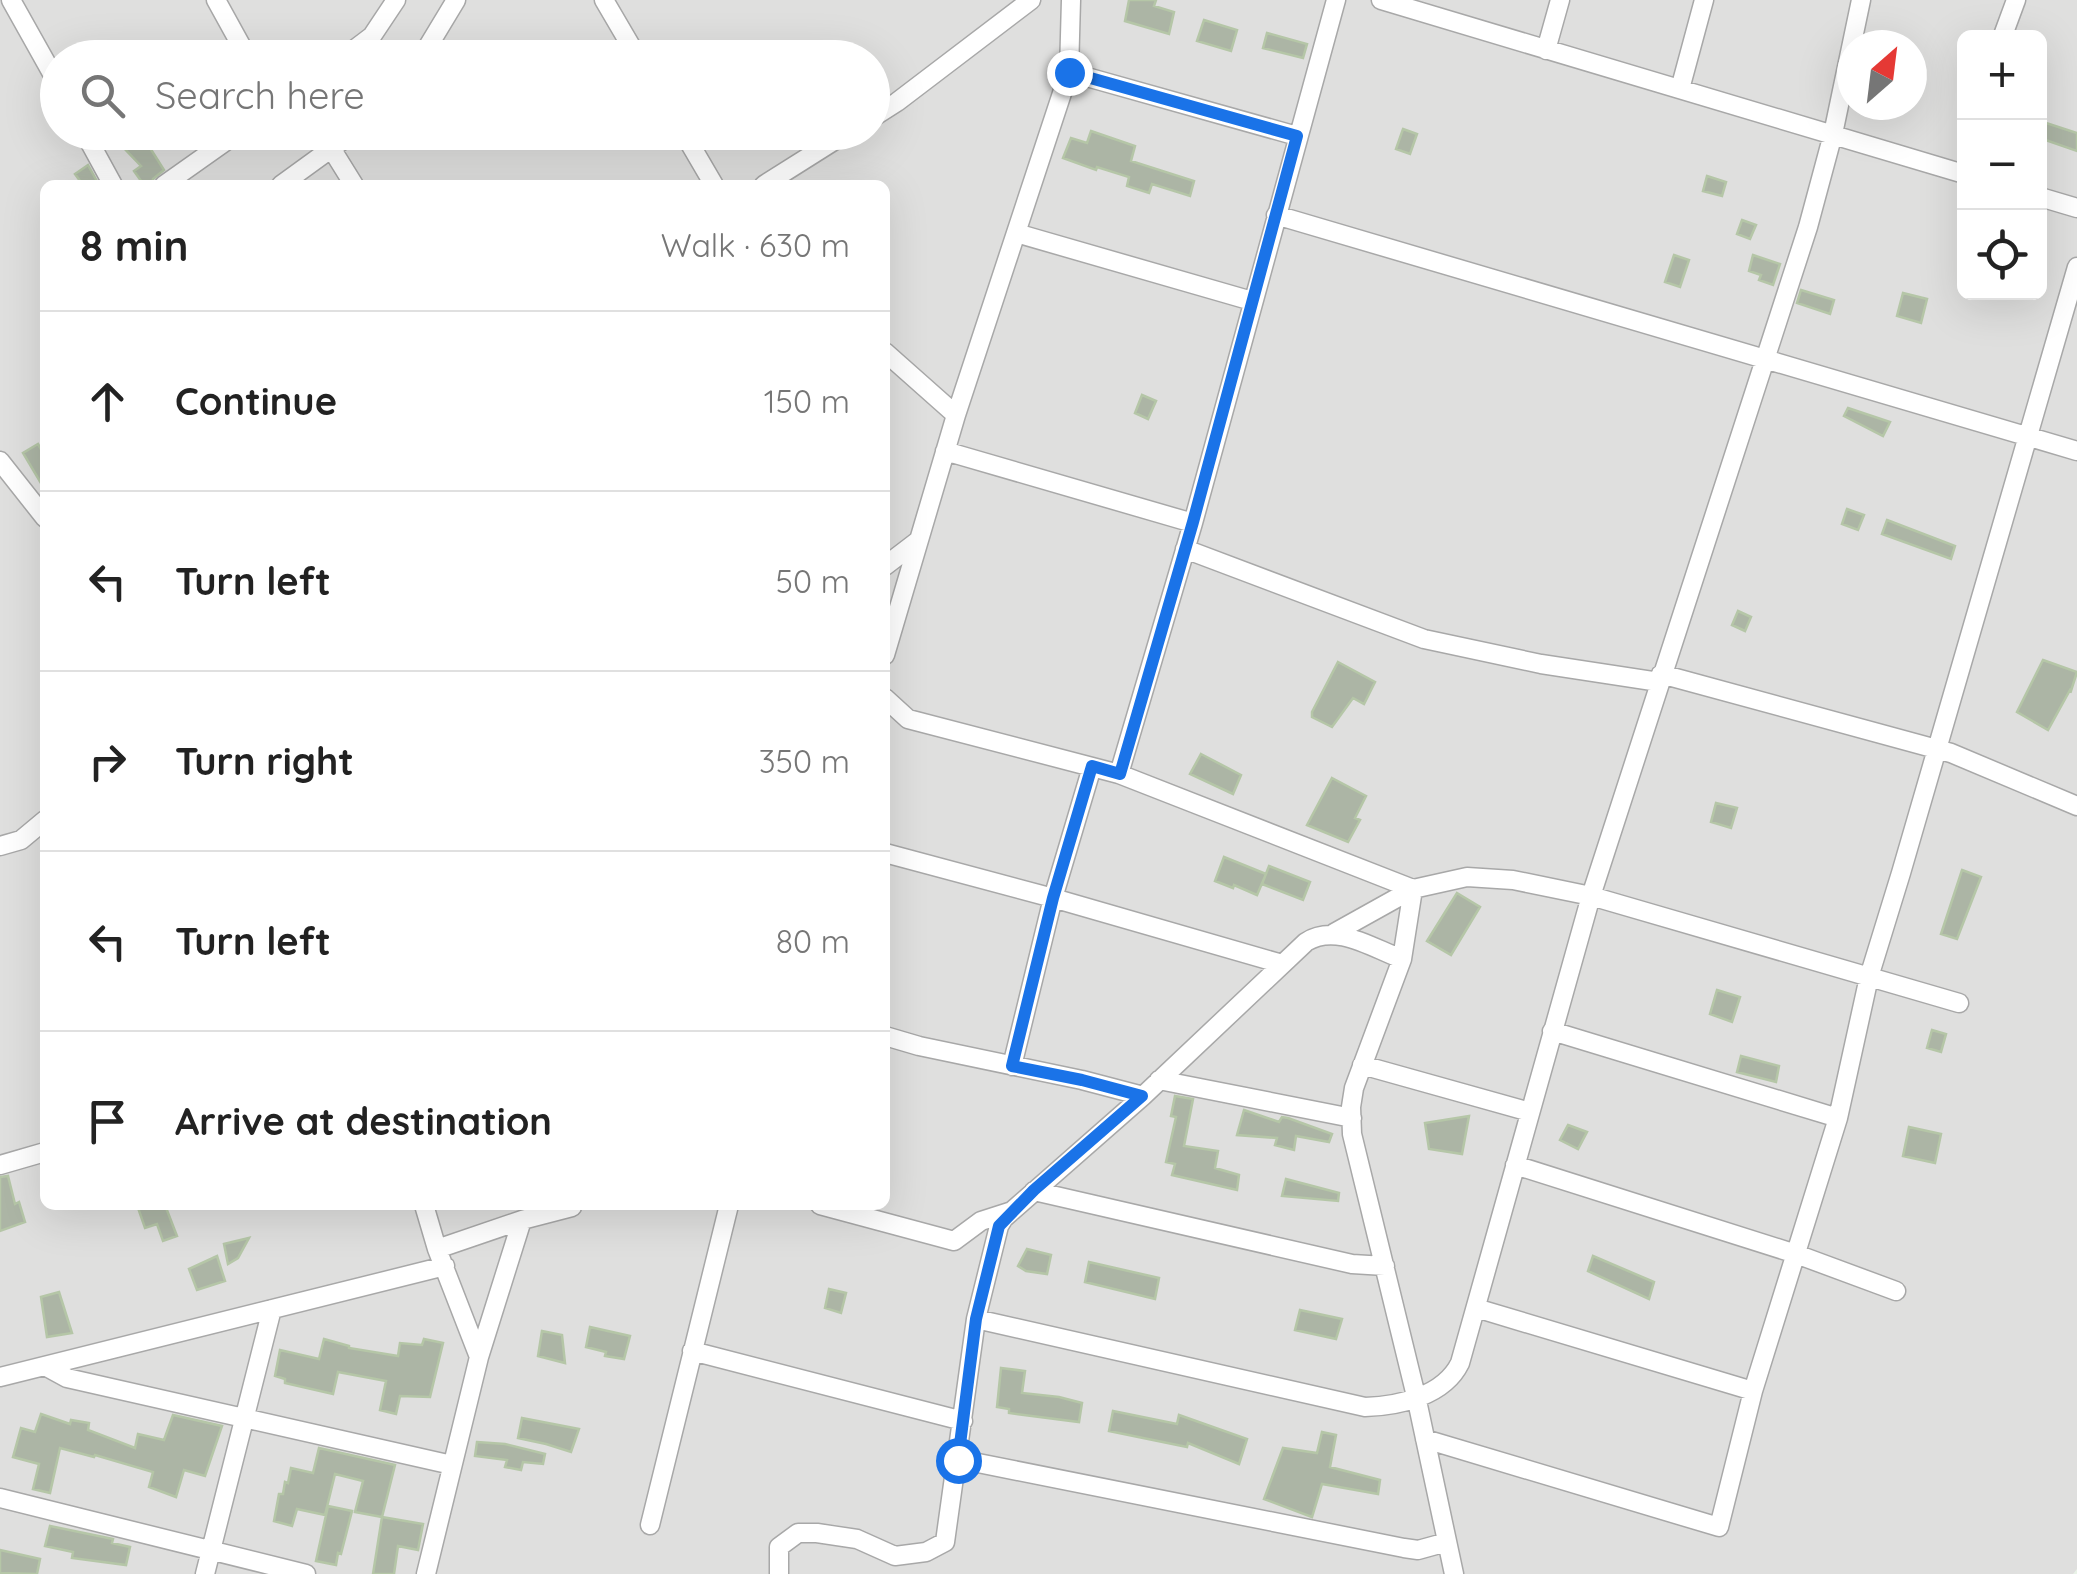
<!DOCTYPE html>
<html lang="en">
<head>
<meta charset="utf-8">
<style>
	body { margin:0; font-family:Quicksand,sans-serif; background:#f6f6f6; color:#222 }
	.controls { position:absolute; right:30px; top:30px; display:grid; overflow:hidden; border-radius:15px; box-shadow:0 10px 40px #0002 }
	.controls button { width:90px; height:90px; display:grid; place-items:center; padding:0; border:0; border-bottom:2px solid #e0e0e0; background:#fff; color:#222; font:50px sans-serif }
	.compass { position:absolute; left:1837px; top:30px; width:90px; height:90px; border-radius:50%; background:#fff; box-shadow:0 10px 40px #0002; rotate:28deg }
	.stop { position:absolute; width:30px; height:30px; margin:-22px; border:8px solid #1a73e8; border-radius:50%; background:#fff }
	.stop.end { background:#1a73e8; border-color:#fff; box-shadow:0 2px 10px #0008 }
	.list { margin:0; padding:0; list-style:none }
	h2 { display:flex; justify-content:space-between; align-items:center; height:130px; margin:0; padding:0 40px; font-size:42px }
	h2 small { font-size:32px; font-weight:400; color:#767676 }
	.list li { display:grid; grid-template-columns:65px 1fr auto; gap:30px; align-items:center; box-sizing:border-box; height:180px; padding:0 40px; border-top:2px solid #e0e0e0 }
	.list b { display:block; font-size:38px; white-space:nowrap }
	.list em { font-size:32px; font-style:normal; color:#767676 }
	.icon { flex:none; width:55px; height:55px; fill:none; stroke:currentColor; stroke-width:2; stroke-linecap:round; stroke-linejoin:round }
	.map { position:relative; flex:none; width:2077px; height:1574px; overflow:hidden }
	.search { position:absolute; background:#fff; box-shadow:0 10px 40px #0002; left:40px; top:40px; width:850px; height:110px; display:flex; align-items:center; gap:25px; box-sizing:border-box; padding:0 35px; border-radius:55px; color:#767676; font-size:38px }
	.panel { position:absolute; background:#fff; box-shadow:0 10px 40px #0002; left:40px; top:180px; width:850px; height:1030px; border-radius:15px }
	.map>svg:first-child { display:block }
</style>
</head>
<body>
<div class="map">
<svg width="2077" height="1574" viewBox="0 0 2077 1574">
	<rect width="100%" height="100%" fill="#e9f2e7"/>
	<!-- residential -->
	<path fill="#dfdfde" fill-rule="evenodd" d="M0 0H2077V1569L2073 1574H0ZM1964 38H2040V292H1964ZM1852 45H1912V105H1852ZM58 58H872V132H58ZM45 185H885V1205H45Z"/>
	<!-- building -->
	<path fill="#acb5a5" stroke="#b5c6a7" stroke-width="2.5" d="M1129 0H1156L1154 6 1174 12 1169 34 1125 21Z
		M1204 20 1237 30 1231 51 1197 41Z
		M1267 33 1307 44 1303 58 1263 48Z
		M2040 121 2077 133V151L2040 138Z
		M1403 129 1417 134 1410 154 1396 149Z
		M1091 131 1135 146 1131 161 1194 181 1190 196 1152 184 1149 193 1127 186 1129 177 1097 167 1096 170 1063 158 1071 138 1087 143Z
		M134 132H140L164 170 153 179 152 185H144L134 171 141 166 121 145Z
		M88 165 99 185H83L75 174Z
		M1707 176 1726 182 1722 196 1703 191Z
		M1742 220 1756 225 1750 239 1737 234Z
		M1674 255 1689 260 1680 287 1665 282Z
		M1753 255 1780 264 1773 285 1759 280 1761 275 1749 271Z
		M1801 290 1834 300 1830 314 1797 303Z
		M1903 293 1927 299 1921 323 1897 316Z
		M1142 395 1156 401 1148 419 1135 413Z
		M1848 408 1890 422 1883 436 1844 416Z
		M38 444 45 456V490L23 453Z
		M1847 509 1864 515 1858 530 1842 524Z
		M1887 520 1955 546 1951 559 1882 534Z
		M1738 611 1751 617 1745 631 1732 625Z
		M2043 660 2077 672 2071 691 2070 690 2048 730 2017 712Z
		M1338 662 1375 682 1364 704 1353 698 1332 727 1312 717V712Z
		M1201 754 1241 775 1233 794 1190 774Z
		M1332 778 1366 796 1355 818 1360 820 1348 842 1307 825Z
		M1716 803 1737 808 1731 828 1711 822Z
		M1224 857 1266 874 1257 895 1234 885 1233 888 1215 881Z
		M1269 866 1310 882 1303 900 1262 884Z
		M1962 870 1981 877 1957 939 1941 934Z
		M1457 893 1480 907 1451 955 1427 941Z
		M1717 990 1740 997 1732 1022 1710 1014Z
		M1932 1030 1946 1034 1941 1052 1927 1048Z
		M1741 1056 1779 1066 1776 1082 1737 1072Z
		M1175 1096 1193 1099 1184 1146 1218 1151 1215 1168 1239 1175 1237 1190 1172 1175 1175 1164 1166 1162 1176 1117 1171 1116Z
		M1244 1110 1279 1122 1282 1117 1288 1118 1332 1134 1329 1142 1296 1136 1294 1150 1275 1145 1277 1138 1237 1135Z
		M1469 1116 1462 1154 1429 1149 1425 1123Z
		M1568 1125 1587 1132 1578 1149 1560 1140Z
		M1909 1127 1941 1134 1935 1163 1903 1156Z
		M8 1176 15 1204 19 1202 25 1222 0 1231V1177Z
		M1286 1179 1339 1193 1338 1201 1282 1196Z
		M137 1205H165L177 1236 163 1241 157 1224 145 1228Z
		M249 1238 238 1258 228 1264 224 1244Z
		M1027 1249 1051 1255 1047 1274 1026 1271 1018 1266Z
		M217 1256 225 1281 197 1290 189 1269Z
		M1593 1256 1654 1282 1649 1299 1588 1271Z
		M1089 1262 1159 1278 1155 1299 1085 1282Z
		M829 1289 846 1293 841 1313 825 1308Z
		M59 1292 72 1333 47 1337 41 1297Z
		M1300 1310 1342 1319 1336 1339 1295 1330Z
		M590 1327 630 1336 624 1359 605 1356 606 1352 586 1347Z
		M542 1331 562 1335 565 1363 538 1356Z
		M324 1339 349 1346V1348L398 1356 400 1343 422 1345 424 1339 443 1343 430 1397 400 1396 396 1414 380 1410 386 1381 338 1372 333 1394 285 1383V1379L275 1376 280 1350 319 1359Z
		M1001 1368 1025 1371 1022 1393 1059 1397 1082 1403 1079 1422 1009 1413V1409L997 1407Z
		M1113 1411 1177 1424 1179 1415 1247 1439 1239 1464 1188 1443 1187 1447 1109 1431Z
		M41 1414 70 1424 71 1420 89 1423 88 1430 135 1448 138 1434 164 1440 173 1415 222 1426 205 1476 184 1470 176 1497 149 1487 153 1472 95 1455 94 1457 60 1448 50 1493 33 1489 39 1464 13 1457 21 1428 35 1432Z
		M522 1418 579 1429 571 1452 546 1444 518 1438Z
		M1322 1432 1336 1435 1330 1467 1380 1480 1378 1494 1322 1484 1312 1517 1264 1499 1283 1448 1317 1453Z
		M477 1442 505 1444 545 1454 543 1464 523 1462 521 1470 505 1467 507 1460 475 1456Z
		M319 1448 395 1465 382 1517 355 1512 363 1481 335 1474 325 1515 297 1509 292 1526 274 1521 279 1494H283L285 1482 288 1483 291 1468 313 1473Z
		M328 1506 352 1511 341 1554 338 1553 336 1565 316 1561Z
		M382 1517 423 1524 418 1550 398 1546 394 1574H373Z
		M50 1526 113 1539 112 1543 130 1547 126 1565 72 1558 73 1552 45 1546Z
		M0 1550 40 1559 37 1574 0 1573Z"/>
	<g fill="none" stroke-linecap="round" stroke-linejoin="round">
		<!-- street casing -->
		<g stroke="#a8a8a8" stroke-width="21">
			<path id="street" d="M11 0 58 84
				M216 0 248 58
				M604 0 638 58
				M1381 0 1964 174
				M2002 38 2016 0
				M1546 50 1560 0
				M343 58 372 36 396 0
				M421 58 456 0
				M1069 72 1297 136
				M1680 89 1704 0
				M872 118 897 102 1031 0
				M84 132 113 185
				M683 132 714 185
				M333 138 331 148 354 185
				M164 185 239 132
				M281 185 354 132
				M764 185 848 132
				M2040 197 2077 208
				M1276 215 2077 451
				M1016 233 1252 301
				M885 352 956 415
				M945 451 1193 523
				M0 461 45 518
				M1185 549 1424 639 1541 664 1659 682
				M885 566 919 540
				M885 655 956 415 1069 72 1071 0
				M1661 674 1951 753 2077 806
				M885 698 908 719 1119 774 1413 889 1402 959 1354 1088 1351 1107 1352 1134 1416 1396 1454 1574
				M1119 774 1193 523 1336 0
				M0 846 21 840 45 820
				M885 853 1053 898 1282 964
				M1334 933 1413 889 1467 877 1513 880 1591 896 1959 1003
				M1552 1031 1838 1118
				M885 1036 919 1046 1082 1080 1143 1096
				M1362 1065 1530 1112
				M1012 1066 1053 898 1092 767
				M1159 1080 1352 1118
				M0 1165 45 1152
				M1515 1165 1796 1254 1896 1291
				M1034 1191 1352 1264 1385 1266
				M424 1205 437 1249 479 1357
				M820 1205 954 1241 981 1221 1012 1211
				M437 1249 522 1220 572 1207 571 1205
				M1476 1308 1753 1391
				M976 1319 1365 1407C1399 1406 1444 1396 1460 1363L1591 896 1808 227 1833 134 1861 0
				M692 1351 963 1421
				M45 1366 67 1378 452 1465
				M0 1377 445 1266
				M1425 1439 1719 1527 1753 1391 1838 1118 1869 977 1901 873 2077 267
				M958 1459 1404 1548 1418 1550 1447 1542
				M0 1498 306 1574
				M650 1525 729 1205
				M205 1574 272 1309
				M426 1574 479 1357 522 1220
				M779 1574V1547L798 1533H817L857 1539 895 1556 926 1552 945 1542 976 1319 999 1226 1004 1218 1143 1096 1306 942C1336 923 1372 948 1402 959"/>
		</g>
		<!-- street -->
		<use href="#street" stroke="#fff" stroke-width="18"/>
	</g>
	<g fill="none" stroke-linecap="round" stroke-linejoin="round">
		<!-- route -->
		<path stroke="#1a73e8" stroke-width="12" d="M958 1460 976 1319 999 1226 1034 1190 1142 1096 1082 1080 1012 1066 1053 898 1092 766 1120 774 1193 522 1297 136 1069 72"/>
	</g>
</svg>
<div class="controls">
<button>+</button>
<button>−</button>
<button><svg class="icon" aria-label="locate" viewBox="0 0 24 24"><circle cx="12" cy="12" r="6"/><path d="M12 2v4M12 18v4M2 12h4M18 12h4"/></svg></button>
</div>
<svg class="compass" viewBox="-18 -18 36 36"><path d="M0-13l5 13h-10z" fill="#e53935"/><path d="M0 13l5-13h-10z" fill="#767676"/></svg>
<div class="stop" style="left:958px;top:1460px"></div>
<div class="stop end" style="left:1069px;top:72px"></div>
<div class="search"><svg class="icon" aria-label="search" viewBox="0 0 24 24"><circle cx="10" cy="10" r="6"/><path d="M15 15l6 6"/></svg>Search here</div>
<section class="panel">
<h2>8 min<small>Walk · 630 m</small></h2>
<ul class="list">
<li><svg class="icon" aria-label="ahead" viewBox="0 0 24 24"><path d="M12 20V5M6 11l6-6 6 6"/></svg><div><b>Continue</b></div><em>150 m</em></li>
<li><svg class="icon" aria-label="left" viewBox="0 0 24 24"><path d="M17 20v-9H6M10 6l-5 5 5 5"/></svg><div><b>Turn left</b></div><em>50 m</em></li>
<li><svg class="icon" aria-label="right" viewBox="0 0 24 24"><path d="M7 20v-9h11M14 6l5 5-5 5"/></svg><div><b>Turn right</b></div><em>350 m</em></li>
<li><svg class="icon" aria-label="left" viewBox="0 0 24 24"><path d="M17 20v-9H6M10 6l-5 5 5 5"/></svg><div><b>Turn left</b></div><em>80 m</em></li>
<li><svg class="icon" aria-label="arrive" viewBox="0 0 24 24"><path d="M6 21V4h12l-3 4 3 4H6"/></svg><div><b>Arrive at destination</b></div></li>
</ul>
</section>
</div>
</body>
</html>
